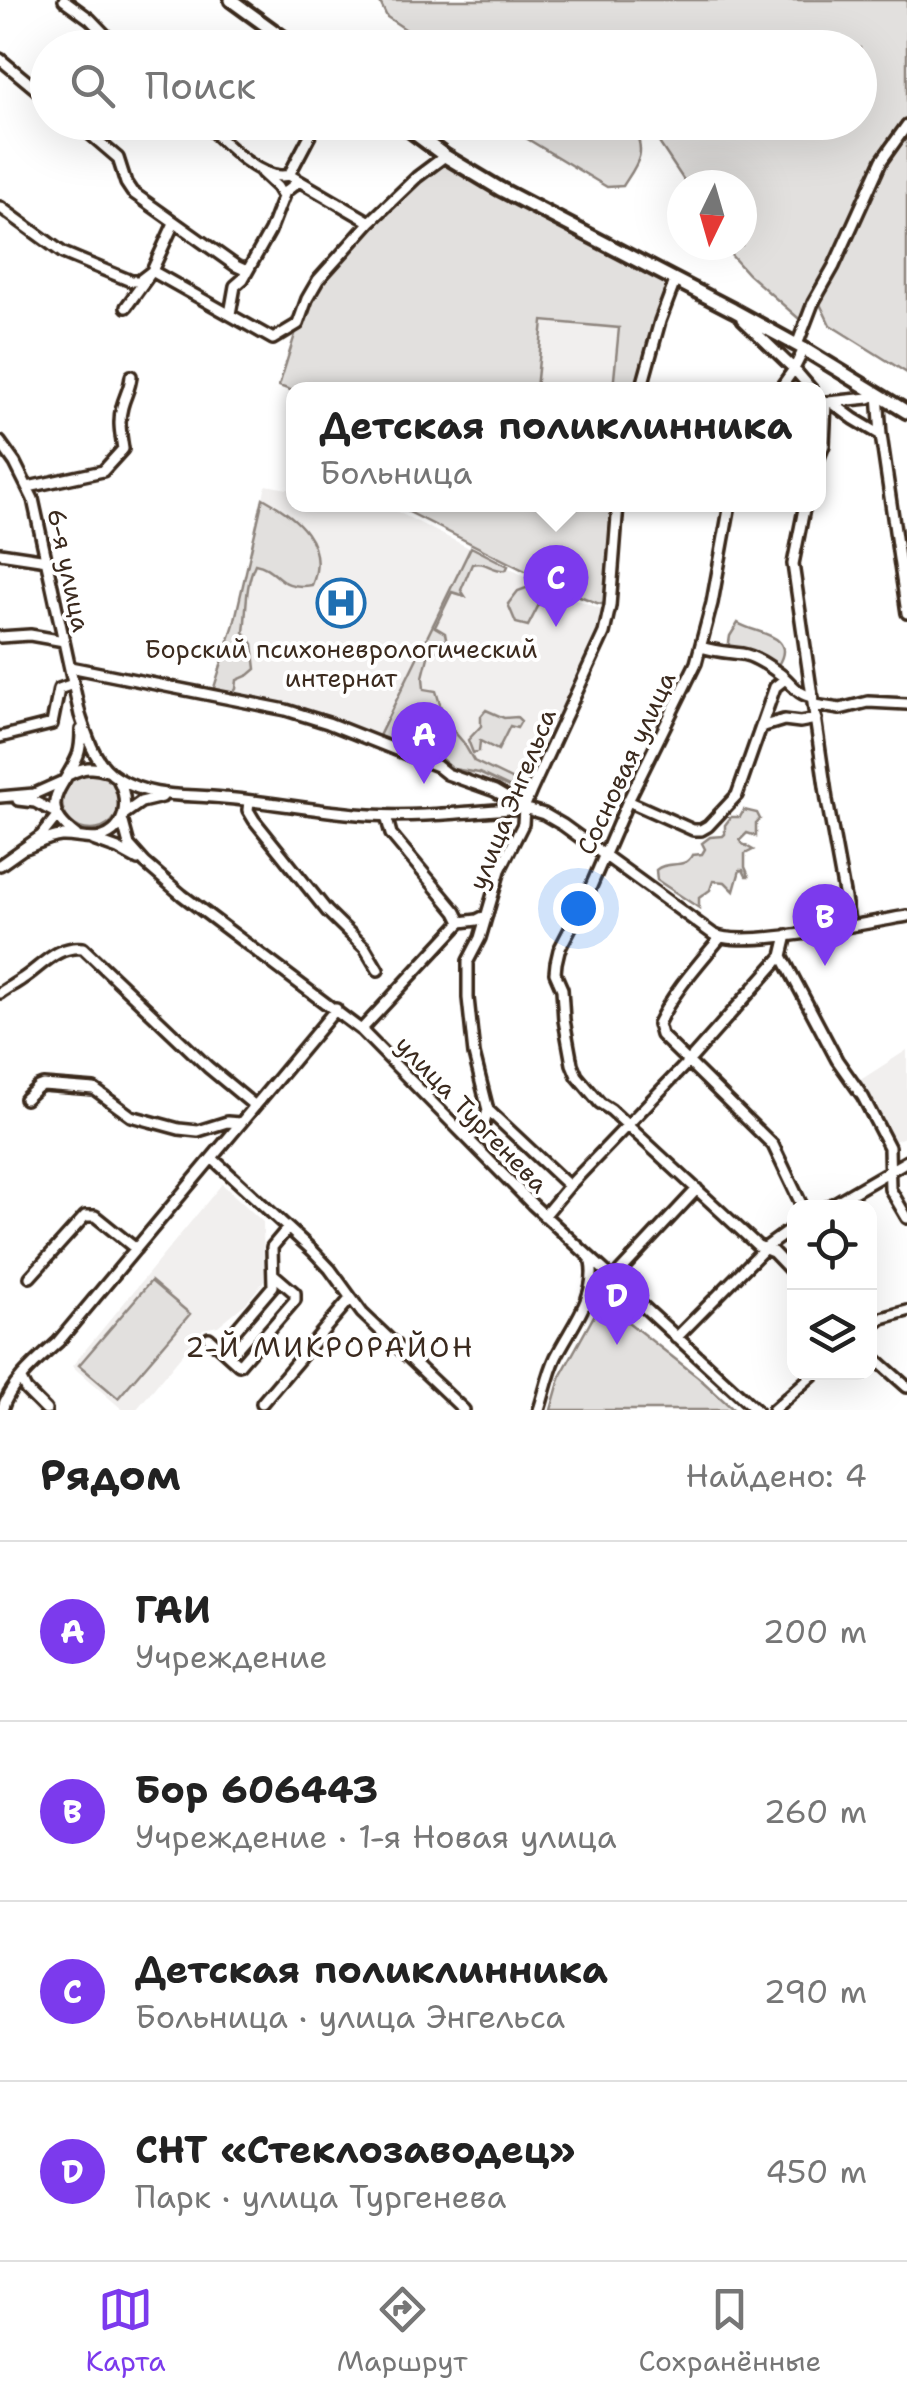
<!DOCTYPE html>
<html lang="ru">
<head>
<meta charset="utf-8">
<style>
	body { margin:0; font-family:"Shantell Sans",sans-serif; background:#f6f6f6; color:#222 }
	.controls { position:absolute; right:30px; bottom:30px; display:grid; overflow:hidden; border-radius:20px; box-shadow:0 10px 40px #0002 }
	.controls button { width:90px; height:90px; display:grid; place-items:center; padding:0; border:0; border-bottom:2px solid #e0e0e0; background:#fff; color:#222; font:50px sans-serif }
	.compass { position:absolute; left:667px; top:170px; width:90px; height:90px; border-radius:50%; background:#fff; box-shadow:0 10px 40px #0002; rotate:185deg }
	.you { position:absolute; left:578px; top:908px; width:35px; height:35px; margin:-25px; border:8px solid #fff; border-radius:50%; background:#1a73e8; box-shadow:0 0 0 15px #1a73e833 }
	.badge { display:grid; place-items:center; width:65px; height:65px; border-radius:50%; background:#7c3aed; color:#fff; font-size:32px; font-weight:700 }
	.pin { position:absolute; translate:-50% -82px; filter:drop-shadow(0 2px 5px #0008) }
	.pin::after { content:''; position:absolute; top:52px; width:35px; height:30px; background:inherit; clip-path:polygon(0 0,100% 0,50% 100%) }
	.popup { position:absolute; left:286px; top:382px; width:540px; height:130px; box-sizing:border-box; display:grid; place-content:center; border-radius:20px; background:#fff; filter:drop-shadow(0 2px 8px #0005); font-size:32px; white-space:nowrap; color:#767676 }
	.popup b { font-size:38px; color:#222 }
	.popup::after { content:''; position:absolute; left:50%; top:100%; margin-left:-20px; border:20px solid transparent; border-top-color:#fff }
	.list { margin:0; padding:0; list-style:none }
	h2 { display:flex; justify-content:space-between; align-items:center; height:130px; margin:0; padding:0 40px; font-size:42px }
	h2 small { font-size:32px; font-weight:400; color:#767676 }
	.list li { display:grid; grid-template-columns:65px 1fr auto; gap:30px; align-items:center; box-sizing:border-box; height:180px; padding:0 40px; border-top:2px solid #e0e0e0 }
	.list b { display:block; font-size:38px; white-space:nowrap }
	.list p { margin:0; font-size:32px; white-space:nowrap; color:#767676 }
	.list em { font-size:32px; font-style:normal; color:#767676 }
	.icon { flex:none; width:55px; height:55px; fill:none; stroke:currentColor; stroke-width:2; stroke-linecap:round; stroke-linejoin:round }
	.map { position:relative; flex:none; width:907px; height:1410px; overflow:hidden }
	.search { position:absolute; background:#fff; box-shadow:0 10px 40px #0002; left:30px; right:30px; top:30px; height:110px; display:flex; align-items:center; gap:25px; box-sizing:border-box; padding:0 35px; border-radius:55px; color:#767676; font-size:38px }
	.sheet { height:850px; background:#fff }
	nav { display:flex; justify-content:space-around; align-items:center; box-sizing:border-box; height:140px; border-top:2px solid #e0e0e0; background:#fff; font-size:28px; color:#767676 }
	nav a { display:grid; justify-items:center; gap:5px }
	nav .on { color:#7c3aed }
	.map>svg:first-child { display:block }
</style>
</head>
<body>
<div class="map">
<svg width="907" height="1410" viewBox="0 0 907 1410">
	<rect width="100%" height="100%" fill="#fff"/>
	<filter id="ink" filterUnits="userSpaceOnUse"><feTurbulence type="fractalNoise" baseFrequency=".01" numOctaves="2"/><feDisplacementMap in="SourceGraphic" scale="20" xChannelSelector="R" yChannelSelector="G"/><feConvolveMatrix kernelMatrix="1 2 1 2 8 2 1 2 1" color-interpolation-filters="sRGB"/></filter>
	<g filter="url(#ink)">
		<!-- built -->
		<path fill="#f1efee" d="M542 321 619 328 613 389 536 390Z
			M266 485 293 490 294 504 384 505 554 591 604 610 595 645 522 802 449 771 439 762 329 719 287 706 213 691 234 624Z
			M907 1050V1136L892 1142 860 1083 862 1079Z
			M222 1184 263 1222 264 1281 246 1303 218 1326 203 1329 136 1410H123L72 1366Z"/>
		<!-- green -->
		<path fill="#e2e0de" stroke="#8e857e" stroke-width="2.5" d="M379 0H907V373L830 325 820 304 813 303 805 324 748 274 722 245H742V185H687L646 123 860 122V48L432 47 387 17Z
			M501 123H639L634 129C647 154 637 164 623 186L607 187Z
			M445 156 675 281 641 389H613L619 328 543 321 536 389 293 391 279 386 303 309 344 250Z
			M263 498C297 517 329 543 312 585 277 591 279 568 255 564 245 586 247 608 244 632L253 644 256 669 249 675 237 680 236 689 232 694 213 691 234 624Z
			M395 505H618L610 606 597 603 555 586Z
			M471 547 508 566 506 570C492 572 486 560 472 564L461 590 465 596 452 592 435 627 445 633 447 644 442 650 429 653 423 677 424 689 436 691 445 721 463 742 474 761 517 782 513 789 479 773 453 769 438 756 412 744 397 745 378 738Z
			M531 578 554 591 557 599 545 593 528 626 516 623 508 604 518 591 529 587Z
			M738 623C753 634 798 633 778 665L748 650 728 649 730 636Z
			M486 710 504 718 517 717 521 721 517 728 510 726 498 750 480 741 479 751 473 753 468 740 481 726V716Z
			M62 801a29 29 0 1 1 58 0a29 29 0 1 1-58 0Z
			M744 810 757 813 760 819 756 823V836L747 833 740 840 741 843 753 850 745 854V867L749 876H746L743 870H740L734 891 725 882 713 881 710 890 699 898V908L657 880 656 870C667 860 685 870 692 855L702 854 705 849 702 843 710 837 723 836 725 834V825L731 817H740Z
			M151 1281 190 1314 118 1398 79 1365Z
			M610 1308 698 1377 734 1410H551L561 1375 595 1314Z"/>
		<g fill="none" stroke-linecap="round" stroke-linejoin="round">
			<!-- minor casing -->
			<g stroke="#3b2a1e" stroke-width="16">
				<path id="minor" d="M64 0 90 19 118 48
					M0 59 48 99
					M76 122 118 158 126 183 132 192 236 266 247 271
					M203 122C223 141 261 183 289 175L370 222
					M262 173 277 187 283 197
					M289 175 317 122
					M0 207 63 253 131 281H139L152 271 273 339 298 324 307 299 318 280 370 222 417 177 445 156
					M126 307 152 271 174 223
					M230 314 235 286 243 279 270 231 285 192 299 181
					M742 319 794 369 812 390
					M797 345 813 303 834 266 882 160 907 125
					M641 390 660 321 675 281
					M779 390 794 369 804 349
					M831 402 854 419 881 435
					M818 403 869 398 878 394 881 435 907 613
					M0 442 15 463 33 499 80 715C88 739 95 765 119 779 152 799 187 794 224 798 273 802 321 812 370 815 421 818 473 811 524 808L544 814 563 825 713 934C741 950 870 922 907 916
					M818 460 824 445 826 402
					M28 487 103 471 123 449C121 435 118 421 122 407 125 395 130 389 131 376
					M730 504 712 603 696 663 628 801 586 898 559 950 556 963 555 973 562 989 564 1020 572 1064 577 1076 600 1103 611 1110 758 1246 773 1252 794 1274
					M805 504 793 564 827 800 850 926
					M0 553 47 560
					M0 637 30 635 64 641
					M701 647C717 652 727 652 742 654 755 656 769 666 780 674 792 683 797 695 813 697
					M70 667 286 710 328 723 437 766 447 774 495 791 522 807
					M814 705 840 709 868 702 907 704
					M761 727 784 720 800 722 816 719
					M0 737 52 724 59 689 73 684
					M70 774C83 767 93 766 107 771
					M0 797 34 794 61 782
					M18 800 35 802 56 813
					M249 801 248 810 254 820 327 911 365 948 378 970
					M628 801 693 830H701L708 826 737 795 775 687 785 679
					M124 814 141 802 162 797
					M386 816 391 834 456 912 461 922
					M122 819 129 845 145 863 182 895 361 1030 532 1204 756 1410
					M76 835C34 804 65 788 78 755 81 747 81 739 81 730
					M93 840 118 849 138 860
					M23 849C35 845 48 837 61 836 74 835 88 841 100 838 128 830 129 800 118 779
					M0 865 41 836 57 816
					M720 938C698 965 673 992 658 1024L661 1035 773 1145 803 1208
					M782 956 837 1060 863 1097 889 1147 890 1189 907 1218
					M0 993C7 988 15 984 22 979 42 966 57 945 83 948L208 1067 255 1106
					M361 1030 461 922 477 920 487 915
					M25 1099 38 1087 43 1085 94 1089 131 1116 179 1129 198 1131 227 1122 240 1123
					M488 1110 569 1186
					M469 1139 484 1124 488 1110 474 1054 468 998V961L480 938 500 870 523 824 524 808 531 791 604 633 610 606 618 504
					M213 1159 313 1251 330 1269 362 1313 464 1410
					M826 1208 907 1161
					M544 1216 569 1186 688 1062 782 956 787 935
					M30 1277 85 1216H95L136 1249
					M612 1280 697 1189
					M585 1305 606 1293 628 1295
					M870 1327 882 1318 907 1311
					M234 1332 273 1286 272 1247 288 1228
					M209 1338 239 1365 295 1300V1293L273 1274
					M676 1338 765 1248 794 1227
					M870 1354 907 1387
					M21 1380 26 1390 46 1410
					M262 1403 350 1299
					M2 1410C10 1383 37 1361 58 1342L336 1009
					M539 1410C545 1392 548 1374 556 1357 570 1328 598 1296 591 1262
					M773 1410 816 1372"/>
			</g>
			<!-- major casing -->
			<g stroke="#3b2a1e" stroke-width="19">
				<path id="major" d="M231 0 297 48
					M399 122 445 156 500 189 733 310 804 349 907 412"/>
			</g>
			<!-- minor -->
			<use href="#minor" stroke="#fff" stroke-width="9"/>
			<!-- major -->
			<use href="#major" stroke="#fff" stroke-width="11"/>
		</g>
	</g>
	<!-- icons -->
	<defs>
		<g id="hospital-ring" transform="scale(2.5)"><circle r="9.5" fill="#fff" stroke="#1f6fb2" stroke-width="1.5"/><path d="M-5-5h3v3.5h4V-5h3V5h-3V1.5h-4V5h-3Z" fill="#1f6fb2"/></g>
	</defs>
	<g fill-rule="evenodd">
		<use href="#hospital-ring" x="341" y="603"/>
	</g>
	<g text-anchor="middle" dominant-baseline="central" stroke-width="8" stroke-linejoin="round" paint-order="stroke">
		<!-- street labels -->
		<g font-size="25" fill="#3b2a1e" stroke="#fff">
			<text transform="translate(69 570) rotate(78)">6-я улица</text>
			<text transform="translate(626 763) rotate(-65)">Сосновая улица</text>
			<text transform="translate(512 799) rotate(-68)">улица Энгельса</text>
			<text transform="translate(472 1114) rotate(46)">улица Тургенева</text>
		</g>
		<!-- poi labels -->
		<g font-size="25" fill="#3b2a1e" stroke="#fff">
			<text x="341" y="649">Борский психоневрологический<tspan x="341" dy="29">интернат</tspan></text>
		</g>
		<!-- neighbourhood labels -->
		<g font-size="28" letter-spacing="2.5" fill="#3b2a1e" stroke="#fff">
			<text x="330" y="1347">2-Й МИКРОРАЙОН</text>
		</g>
	</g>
</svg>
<div class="controls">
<button><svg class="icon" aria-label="locate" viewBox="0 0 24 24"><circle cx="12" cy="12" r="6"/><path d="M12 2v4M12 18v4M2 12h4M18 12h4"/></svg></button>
<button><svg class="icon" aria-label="layers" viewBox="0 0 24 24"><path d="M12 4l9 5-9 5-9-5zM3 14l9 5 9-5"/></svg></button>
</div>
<svg class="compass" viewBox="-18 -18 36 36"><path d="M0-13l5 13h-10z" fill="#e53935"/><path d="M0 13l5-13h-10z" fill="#767676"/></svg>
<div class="you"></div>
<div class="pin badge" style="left:424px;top:784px">A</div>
<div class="pin badge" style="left:825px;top:966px">B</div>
<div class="pin badge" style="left:556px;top:627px">C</div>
<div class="popup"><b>Детская поликлинника</b>Больница</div>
<div class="pin badge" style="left:617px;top:1345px">D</div>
<div class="search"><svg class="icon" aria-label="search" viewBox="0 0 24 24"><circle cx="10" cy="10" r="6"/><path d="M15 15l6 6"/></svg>Поиск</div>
</div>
<section class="sheet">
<h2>Рядом<small>Найдено: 4</small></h2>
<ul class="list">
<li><span class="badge">A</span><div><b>ГАИ</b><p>Учреждение</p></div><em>200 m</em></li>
<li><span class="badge">B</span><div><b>Бор 606443</b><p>Учреждение · 1-я Новая улица</p></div><em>260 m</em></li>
<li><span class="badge">C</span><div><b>Детская поликлинника</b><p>Больница · улица Энгельса</p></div><em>290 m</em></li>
<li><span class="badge">D</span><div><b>СНТ «Стеклозаводец»</b><p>Парк · улица Тургенева</p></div><em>450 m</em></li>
</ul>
</section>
<nav>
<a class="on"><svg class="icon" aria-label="map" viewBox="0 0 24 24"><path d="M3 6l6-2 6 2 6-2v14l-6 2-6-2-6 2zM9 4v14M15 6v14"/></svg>Карта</a>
<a><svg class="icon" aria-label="directions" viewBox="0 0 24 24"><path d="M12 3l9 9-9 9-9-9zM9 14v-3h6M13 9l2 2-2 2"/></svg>Маршрут</a>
<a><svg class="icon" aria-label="saved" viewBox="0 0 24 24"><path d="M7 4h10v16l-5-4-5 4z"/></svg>Сохранённые</a>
</nav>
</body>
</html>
